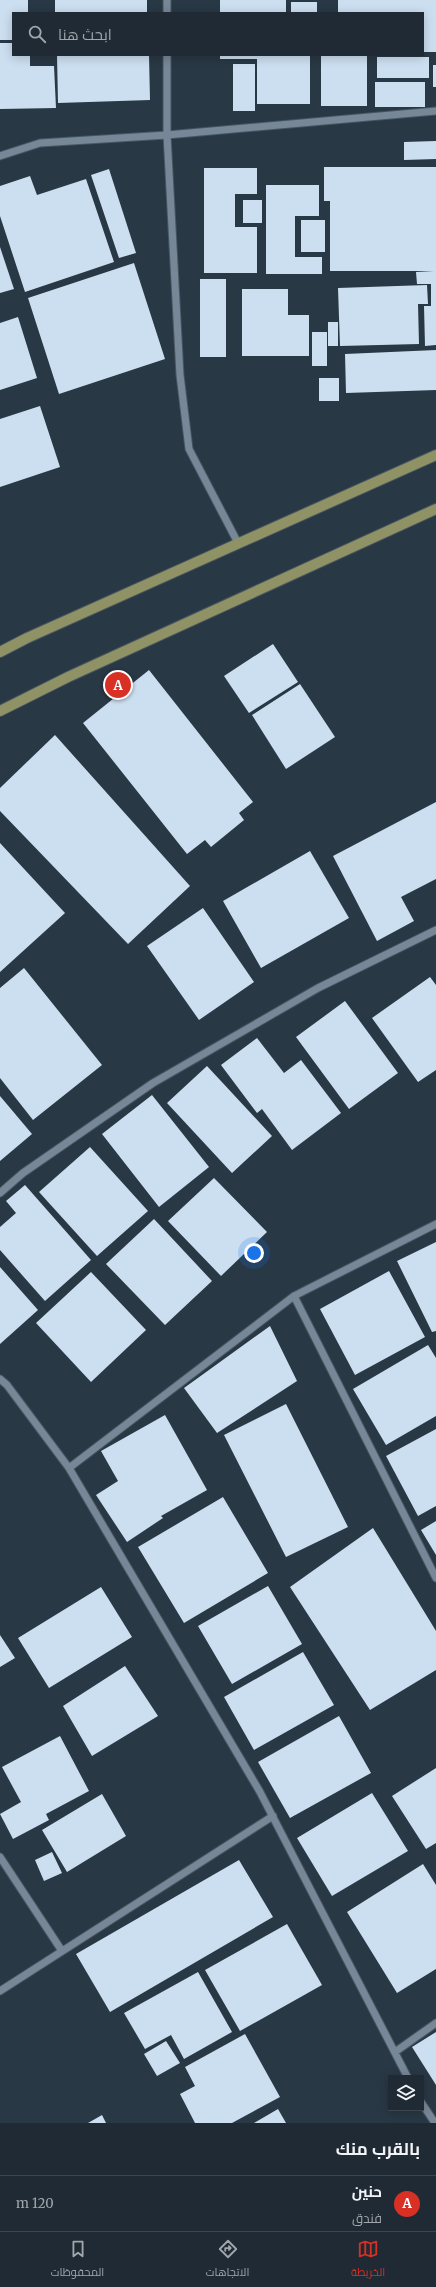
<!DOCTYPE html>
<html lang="ar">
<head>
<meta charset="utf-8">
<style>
	body { margin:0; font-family:Merriweather,Cairo,serif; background:#27323c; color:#f1f3f6; direction:rtl }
	.controls { position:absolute; right:12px; bottom:12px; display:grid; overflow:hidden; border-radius:0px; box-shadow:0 2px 10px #0003 }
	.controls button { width:36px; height:36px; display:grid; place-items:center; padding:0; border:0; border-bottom:1px solid #3c464f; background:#1f2a34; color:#f1f3f6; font:20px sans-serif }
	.you { position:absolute; left:254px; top:1253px; width:14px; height:14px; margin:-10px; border:3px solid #fff; border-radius:50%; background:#1a73e8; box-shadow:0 0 0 6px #1a73e833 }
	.badge { display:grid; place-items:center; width:26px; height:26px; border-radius:50%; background:#d93025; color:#fff; font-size:13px; font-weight:700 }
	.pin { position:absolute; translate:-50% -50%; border:2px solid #fff; box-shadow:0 1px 4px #0006 }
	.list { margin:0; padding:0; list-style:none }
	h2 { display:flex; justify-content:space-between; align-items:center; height:52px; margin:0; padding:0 16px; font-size:17px }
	h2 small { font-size:13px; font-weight:400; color:#a1a7ac }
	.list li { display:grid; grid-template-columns:26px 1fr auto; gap:12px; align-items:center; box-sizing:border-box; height:56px; padding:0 16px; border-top:1px solid #3c464f }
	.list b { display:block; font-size:15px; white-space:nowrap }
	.list p { margin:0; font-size:13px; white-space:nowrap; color:#a1a7ac }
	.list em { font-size:13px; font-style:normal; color:#a1a7ac }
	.icon { flex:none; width:22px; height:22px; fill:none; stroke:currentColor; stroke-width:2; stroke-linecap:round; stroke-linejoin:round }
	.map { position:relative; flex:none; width:436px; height:2123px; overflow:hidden; direction:ltr }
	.search { position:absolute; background:#1f2a34; box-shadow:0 2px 10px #0003; left:12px; right:12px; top:12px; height:44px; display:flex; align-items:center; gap:10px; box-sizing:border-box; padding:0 14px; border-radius:0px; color:#a1a7ac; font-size:15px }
	.sheet { height:108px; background:#1f2a34 }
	nav { display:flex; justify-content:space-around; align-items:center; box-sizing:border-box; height:56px; border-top:1px solid #3c464f; background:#1f2a34; font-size:11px; color:#a1a7ac }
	nav a { display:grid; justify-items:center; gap:2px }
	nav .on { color:#d93025 }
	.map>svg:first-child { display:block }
</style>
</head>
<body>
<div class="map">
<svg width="436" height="2123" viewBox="0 0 436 2123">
	<rect width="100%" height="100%" fill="#293845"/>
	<!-- building -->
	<path fill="#ccdff0" d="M0 0H28V13H13V40H0Z
		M55 0H147V13H55Z
		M220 0H286V13H220Z
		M338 0H436V52H423V13H338Z
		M291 2H317V13H291Z
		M0 43H13V55H30V66H54L56 108 0 109Z
		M57 55H149L150 100 58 103Z
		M220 55H310V104H257V59H220Z
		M321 55H367V106H321Z
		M377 57H429V78H377Z
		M233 64H255V111H233Z
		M433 65H436V87H433Z
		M375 82H425V107H375Z
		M436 141V159L404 160V142Z
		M324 167H436V345L425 346 424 306H431V284H417L416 272 434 271H330V201H324Z
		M204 168H257V194H235V227H257V273H204Z
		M109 169 136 253 119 258 91 175Z
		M30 176 37 195 86 179 114 262 25 292 0 216V186Z
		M266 185H319V216H295V257H322V274H266Z
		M243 200H262V223H243Z
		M301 220H325V252H301Z
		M0 247 14 289 0 293Z
		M134 263 165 359 59 394 28 298Z
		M200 279H226V357H200Z
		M427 285 428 304H418L419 344 340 346 338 288Z
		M242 289H288V315H309V356H242Z
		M18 317 37 378 0 390V323Z
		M328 322H338V346H328Z
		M312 332H327V366H312Z
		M436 350V390L346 393 345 354Z
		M319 378H339V401H319Z
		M40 406 60 467 0 487V419Z
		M273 644 298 682 249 713 224 676Z
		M149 670 253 802 239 813 244 820 211 847 205 840 187 854 83 723Z
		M300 684 335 737 286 769 252 715Z
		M55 735 190 886 128 944 0 811V788Z
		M436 802V879L401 897 414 921 377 941 333 856Z
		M0 843 65 913 0 972Z
		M310 851 349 918 261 968 223 901Z
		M203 908 254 982 199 1020 147 946Z
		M24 968 102 1065 33 1120 0 1078V988Z
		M430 977 436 985V1070L418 1082 372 1018Z
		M345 1001 398 1073 349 1109 296 1037Z
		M257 1038 284 1073 301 1060 341 1113 292 1150 262 1109 257 1113 221 1065Z
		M207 1066 272 1136 232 1173 167 1103Z
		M152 1095 209 1167 159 1207 102 1134Z
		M0 1096 32 1134 0 1161Z
		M90 1147 148 1211 97 1256 39 1192Z
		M214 1178 267 1232 221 1276 168 1221Z
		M25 1185 91 1260 45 1301 0 1250V1227L16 1213 6 1201Z
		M154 1219 212 1281 165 1325 106 1264Z
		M436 1242V1331L432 1332 397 1261Z
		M0 1267 38 1310 0 1344Z
		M389 1271 425 1337 355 1375 320 1309Z
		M91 1272 146 1330 91 1382 36 1323Z
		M270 1326 297 1381 217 1433 184 1388Z
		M428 1345 436 1358V1416L386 1445 353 1389Z
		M286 1404 348 1527 286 1557 224 1435Z
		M165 1415 207 1490 161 1516 163 1518 127 1542 96 1495 118 1481 101 1451Z
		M436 1429V1506L418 1516 386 1456Z
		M223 1497 268 1573 184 1623 138 1547Z
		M436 1521V1555L421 1530Z
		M373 1528 436 1631V1670L370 1710 290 1587Z
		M268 1586 302 1644 232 1684 198 1626Z
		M101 1587 132 1637 49 1688 18 1638Z
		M0 1635 15 1658 0 1667Z
		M303 1652 334 1705 254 1750 224 1697Z
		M125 1666 158 1716 92 1756 63 1706Z
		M339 1716 371 1773 290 1818 258 1762Z
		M60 1736 89 1791 46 1814 49 1820 13 1839 0 1814 21 1802 2 1767Z
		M436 1768V1843L426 1849 392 1796Z
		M372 1793 408 1851 332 1896 297 1838Z
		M102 1794 126 1836 67 1872 42 1830Z
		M52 1852 62 1873 44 1881 35 1860Z
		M239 1860 273 1917 110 2012 76 1954Z
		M423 1864 436 1885V1969L397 1993 347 1912Z
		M287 1924 322 1985 240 2031 205 1970Z
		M198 1972 232 2032 184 2059 171 2035 145 2049 124 2013Z
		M436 2032V2085L412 2047Z
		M245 2034 280 2097 232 2123H195L180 2094 195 2086 185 2067Z
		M166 2041 180 2063 157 2076 144 2054Z
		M278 2109 286 2123H254Z
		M102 2115 106 2123H88Z"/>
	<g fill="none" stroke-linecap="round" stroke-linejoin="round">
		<!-- minor casing -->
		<g stroke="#495560" stroke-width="9">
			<path id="minor" d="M167 13V0
				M167 55V135L180 375 189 449 238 543
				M0 156 40 143 167 135 436 111
				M0 1193 23 1173 153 1083 318 988 436 930
				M294 1296 436 1578
				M0 1379 7 1385 69 1468 260 1792 408 2078
				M69 1468 294 1296 436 1224
				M0 1857 62 1951
				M0 1991 273 1816
				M395 2052 436 2023
				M421 2102 435 2123"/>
		</g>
		<!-- major casing -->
		<g stroke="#495560" stroke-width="12">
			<path id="major" d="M0 652 27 638 436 455
				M0 711 68 677 436 509"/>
		</g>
		<!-- minor -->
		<use href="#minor" stroke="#768797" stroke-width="7"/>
		<!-- major -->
		<use href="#major" stroke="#8f9264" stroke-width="10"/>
	</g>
</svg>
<div class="controls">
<button><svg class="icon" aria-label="layers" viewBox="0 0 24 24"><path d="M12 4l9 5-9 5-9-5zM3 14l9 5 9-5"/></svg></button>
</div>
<div class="you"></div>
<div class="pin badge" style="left:118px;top:685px">A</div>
<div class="search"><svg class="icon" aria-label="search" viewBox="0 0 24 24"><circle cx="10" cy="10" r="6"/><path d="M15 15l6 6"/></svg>ابحث هنا</div>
</div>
<section class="sheet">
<h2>بالقرب منك<small></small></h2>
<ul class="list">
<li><span class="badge">A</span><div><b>حنين</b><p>فندق</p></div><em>120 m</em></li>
</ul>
</section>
<nav>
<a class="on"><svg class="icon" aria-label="map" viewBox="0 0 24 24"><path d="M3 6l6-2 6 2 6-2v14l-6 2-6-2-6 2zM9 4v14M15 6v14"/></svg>الخريطة</a>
<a><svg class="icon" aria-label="directions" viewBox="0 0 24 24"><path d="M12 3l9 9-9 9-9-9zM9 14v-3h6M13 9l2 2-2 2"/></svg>الاتجاهات</a>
<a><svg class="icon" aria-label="saved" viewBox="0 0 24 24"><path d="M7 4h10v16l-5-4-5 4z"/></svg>المحفوظات</a>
</nav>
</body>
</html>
